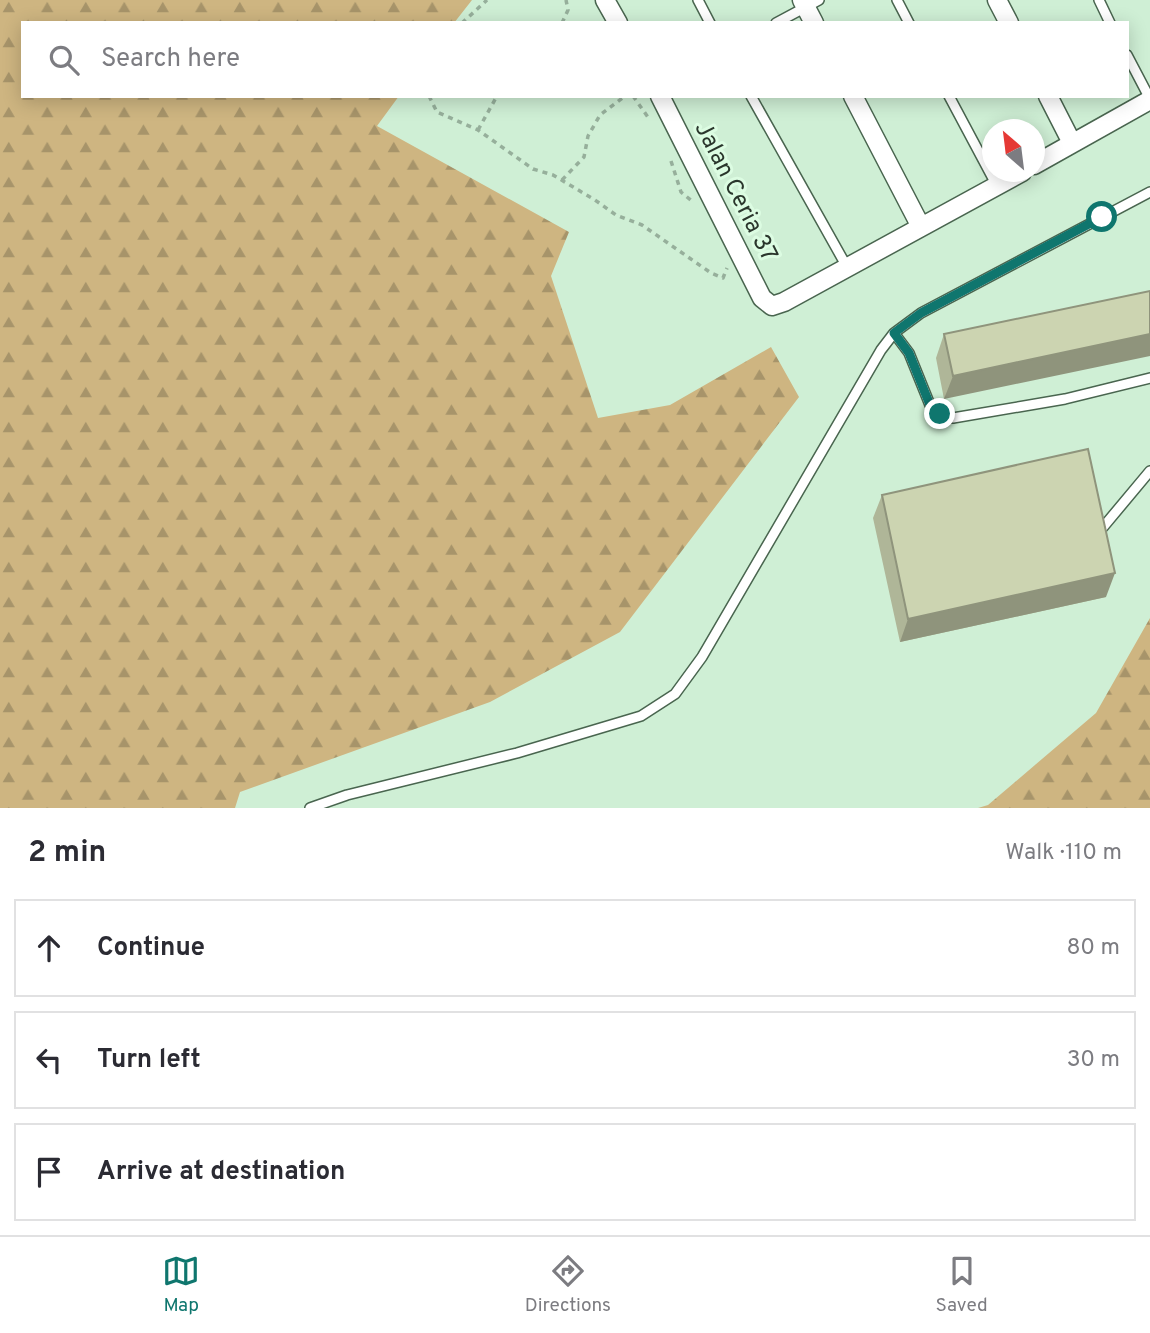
<!DOCTYPE html>
<html lang="en">
<head>
<meta charset="utf-8">
<style>
	body { margin:0; font-family:Overpass,sans-serif; background:#f2f2f3; color:#2b2b33 }
	.compass { position:absolute; left:982px; top:119px; width:63px; height:63px; border-radius:50%; background:#fff; box-shadow:0 4px 18px #0003; rotate:332deg }
	.stop { position:absolute; width:21px; height:21px; margin:-16px; border:5px solid #0f766e; border-radius:50%; background:#fff }
	.stop.end { background:#0f766e; border-color:#fff; box-shadow:0 2px 7px #0008 }
	.list { margin:0; padding:0; list-style:none }
	h2 { display:flex; justify-content:space-between; align-items:center; height:91px; margin:0; padding:0 28px; font-size:30px }
	h2 small { font-size:23px; font-weight:400; color:#7c7c81 }
	.list li { display:grid; grid-template-columns:46px 1fr auto; gap:21px; align-items:center; box-sizing:border-box; height:98px; margin:0 14px 14px; padding:0 14px; border:2px solid #e1e1e2; border-radius:0px }
	.list b { display:block; font-size:26px; white-space:nowrap }
	.list em { font-size:23px; font-style:normal; color:#7c7c81 }
	.icon { flex:none; width:38px; height:38px; fill:none; stroke:currentColor; stroke-width:2; stroke-linecap:round; stroke-linejoin:round }
	.map { position:relative; flex:none; width:1150px; height:808px; overflow:hidden }
	.search { position:absolute; background:#fff; box-shadow:0 4px 18px #0003; left:21px; right:21px; top:21px; height:77px; display:flex; align-items:center; gap:18px; box-sizing:border-box; padding:0 24px; border-radius:0px; color:#7c7c81; font-size:26px }
	.sheet { height:427px; background:#fff }
	nav { display:flex; justify-content:space-around; align-items:center; box-sizing:border-box; height:98px; border-top:2px solid #e1e1e2; background:#fff; font-size:19px; color:#7c7c81 }
	nav a { display:grid; justify-items:center; gap:4px }
	nav .on { color:#0f766e }
	.map>svg:first-child { display:block }
</style>
</head>
<body>
<div class="map">
<svg width="1150" height="808" viewBox="0 0 1150 808">
	<defs>
		<pattern id="forest-firs" width="22" height="20" patternUnits="userSpaceOnUse" patternTransform="scale(1.75)"><rect width="22" height="20" fill="#ceb581"/><path d="M5 1l3.5 6h-7zM16 11l3.5 6h-7z" fill="#a7946a"/></pattern>
	</defs>
	<rect width="100%" height="100%" fill="#cfefd5"/>
	<!-- forest -->
	<path fill="url(#forest-firs)" d="M0 0H472L454 23H23V96H399L377 126 569 232 551 276 598 418 670 405 771 347 799 397 620 632 490 702 240 792 235 808H0Z
		M1150 618V808H978L988 805 1096 713Z"/>
	<g fill="none" stroke-linecap="round" stroke-linejoin="round">
		<!-- service casing -->
		<g stroke="#49654f" stroke-width="12">
			<path id="service" d="M698 0 710 23
				M897 0 909 23
				M1099 0 1110 23
				M776 23 819 0
				M1127 55 1150 99
				M751 96 847 267
				M949 96 997 186
				M894 333 909 353 930 405 940 414 953 418 1065 399 1150 378
				M1099 532 1150 471
				M310 808 347 795 517 753 641 716 675 694 702 657 881 350 894 333 921 313 1150 192"/>
		</g>
		<!-- minor casing -->
		<g stroke="#49654f" stroke-width="21">
			<path id="minor" d="M605 0 618 23
				M802 0 814 23
				M997 0 1009 23
				M660 96 762 298 772 306 784 302 1022 172
				M853 96 921 227
				M1048 96 1072 143
				M1034 165 1150 100"/>
		</g>
		<!-- path -->
		<path stroke="#96af9b" stroke-width="3.5" stroke-dasharray="5 5" stroke-linecap="butt" d="M462 23 487 0
			M562 23 568 10 566 0
			M429 96 437 112 478 130 533 169 553 175 595 200 616 215 642 225 711 273 723 278 727 268
			M633 96 650 120
			M478 130 497 96
			M671 161 681 192 693 202
			M562 180 584 157 588 136 600 115 625 96"/>
		<!-- service -->
		<use href="#service" stroke="#fff" stroke-width="9"/>
		<!-- minor -->
		<use href="#minor" stroke="#fff" stroke-width="18"/>
	</g>
	<!-- wall -->
	<path fill="#afb698" d="M1150 291 944 399 936 358 944 334Z
		M882 495 1106 597 900 642 873 518Z"/>
	<!-- shaded-wall -->
	<path fill="#8f947c" d="M1150 334V356L944 399 953 376Z
		M1115 573 1106 597 900 642 908 619Z"/>
	<!-- building -->
	<path fill="#ccd4b1" stroke="#8f947c" stroke-width="2" d="M1150 291V334L953 376 944 334Z
		M1088 449 1115 573 908 619 882 495Z"/>
	<g fill="none" stroke-linecap="round" stroke-linejoin="round">
		<!-- route -->
		<path stroke="#0f766e" stroke-width="9" d="M940 414 930 405 909 353 894 333 921 313 1102 217"/>
	</g>
	<g text-anchor="middle" dominant-baseline="central" stroke-width="6" stroke-linejoin="round" paint-order="stroke">
		<!-- street labels -->
		<g font-size="24" fill="#2a362c" stroke="#dcfce2">
			<text transform="translate(735 192) rotate(63)">Jalan Ceria 37</text>
		</g>
	</g>
</svg>
<svg class="compass" viewBox="-18 -18 36 36"><path d="M0-13l5 13h-10z" fill="#e53935"/><path d="M0 13l5-13h-10z" fill="#7c7c81"/></svg>
<div class="stop" style="left:1102px;top:217px"></div>
<div class="stop end" style="left:940px;top:414px"></div>
<div class="search"><svg class="icon" aria-label="search" viewBox="0 0 24 24"><circle cx="10" cy="10" r="6"/><path d="M15 15l6 6"/></svg>Search here</div>
</div>
<section class="sheet">
<h2>2 min<small>Walk · 110 m</small></h2>
<ul class="list">
<li><svg class="icon" aria-label="ahead" viewBox="0 0 24 24"><path d="M12 20V5M6 11l6-6 6 6"/></svg><div><b>Continue</b></div><em>80 m</em></li>
<li><svg class="icon" aria-label="left" viewBox="0 0 24 24"><path d="M17 20v-9H6M10 6l-5 5 5 5"/></svg><div><b>Turn left</b></div><em>30 m</em></li>
<li><svg class="icon" aria-label="arrive" viewBox="0 0 24 24"><path d="M6 21V4h12l-3 4 3 4H6"/></svg><div><b>Arrive at destination</b></div></li>
</ul>
</section>
<nav>
<a class="on"><svg class="icon" aria-label="map" viewBox="0 0 24 24"><path d="M3 6l6-2 6 2 6-2v14l-6 2-6-2-6 2zM9 4v14M15 6v14"/></svg>Map</a>
<a><svg class="icon" aria-label="directions" viewBox="0 0 24 24"><path d="M12 3l9 9-9 9-9-9zM9 14v-3h6M13 9l2 2-2 2"/></svg>Directions</a>
<a><svg class="icon" aria-label="saved" viewBox="0 0 24 24"><path d="M7 4h10v16l-5-4-5 4z"/></svg>Saved</a>
</nav>
</body>
</html>
